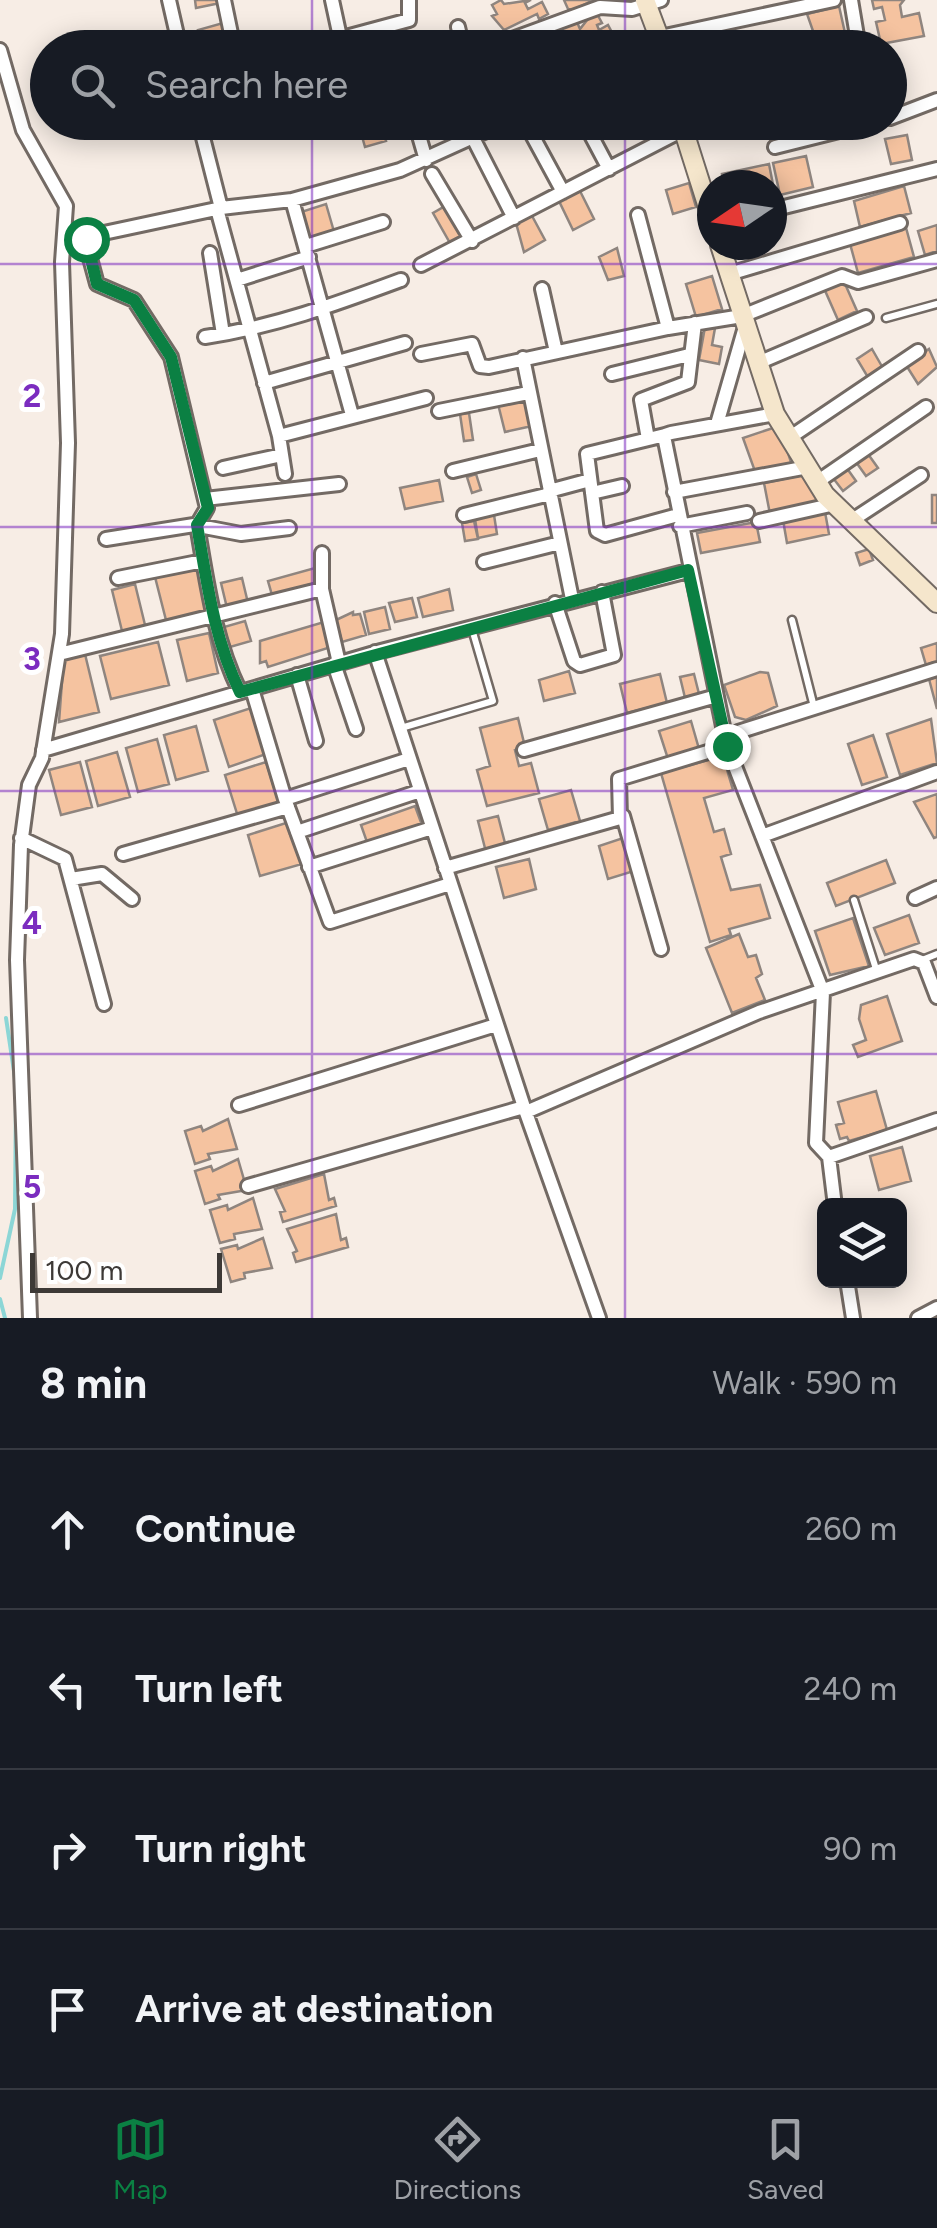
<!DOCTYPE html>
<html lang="en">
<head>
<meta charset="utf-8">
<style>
	body { margin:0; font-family:Figtree,sans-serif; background:#242831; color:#f1f3f6 }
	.controls { position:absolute; right:30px; bottom:30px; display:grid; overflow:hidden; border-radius:15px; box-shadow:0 5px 25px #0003 }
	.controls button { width:90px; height:90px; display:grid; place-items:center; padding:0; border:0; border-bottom:2px solid #363941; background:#171b24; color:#f1f3f6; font:50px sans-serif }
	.compass { position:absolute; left:697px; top:170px; width:90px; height:90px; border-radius:50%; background:#171b24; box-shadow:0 5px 25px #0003; rotate:257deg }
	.scale { position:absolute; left:30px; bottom:25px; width:192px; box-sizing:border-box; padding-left:10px; border:5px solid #3d3936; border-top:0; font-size:28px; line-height:35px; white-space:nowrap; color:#3d3936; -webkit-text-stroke:8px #fff; paint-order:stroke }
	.stop { position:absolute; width:30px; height:30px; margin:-22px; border:8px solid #0b8043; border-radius:50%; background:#fff }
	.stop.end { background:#0b8043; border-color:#fff; box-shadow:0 2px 10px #0008 }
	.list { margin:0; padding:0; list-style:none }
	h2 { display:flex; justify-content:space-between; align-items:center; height:130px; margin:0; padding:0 40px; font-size:42px }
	h2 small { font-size:32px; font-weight:400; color:#9ea1a6 }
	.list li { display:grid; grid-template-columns:65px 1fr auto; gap:30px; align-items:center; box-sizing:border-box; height:160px; padding:0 40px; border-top:2px solid #363941 }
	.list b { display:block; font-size:38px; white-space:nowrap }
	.list em { font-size:32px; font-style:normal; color:#9ea1a6 }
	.icon { flex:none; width:55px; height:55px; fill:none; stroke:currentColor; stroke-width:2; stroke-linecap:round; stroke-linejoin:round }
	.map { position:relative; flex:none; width:937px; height:1318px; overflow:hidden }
	.search { position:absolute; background:#171b24; box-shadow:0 5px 25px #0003; left:30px; right:30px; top:30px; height:110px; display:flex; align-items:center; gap:25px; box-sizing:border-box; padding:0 35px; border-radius:55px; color:#9ea1a6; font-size:38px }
	.sheet { height:770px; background:#171b24 }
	nav { display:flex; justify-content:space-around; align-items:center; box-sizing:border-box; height:140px; border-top:2px solid #363941; background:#171b24; font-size:28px; color:#9ea1a6 }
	nav a { display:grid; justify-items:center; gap:5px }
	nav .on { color:#0b8043 }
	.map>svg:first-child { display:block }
</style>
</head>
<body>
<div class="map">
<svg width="937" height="1318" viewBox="0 0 937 1318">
	<rect width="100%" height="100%" fill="#f7ede5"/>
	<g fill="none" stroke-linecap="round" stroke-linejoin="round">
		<!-- stream -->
		<path stroke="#8cd6d6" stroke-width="4" d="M6 1018 15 1078
			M0 1278 15 1209 16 1092
			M0 1299 5 1318"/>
	</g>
	<!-- building -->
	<path fill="#f5c3a0" stroke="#8f857f" stroke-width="2.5" d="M195 0H219L220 3 196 8Z
		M501 0 504 4 531 0 525 3 528 9 542 2 548 14 539 19 537 14 504 30 492 16 497 14 492 5Z
		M564 0H594L573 10 568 9Z
		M872 0H904L900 5 902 17 919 13 924 36 881 44 876 22 885 20 882 7 874 9Z
		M839 6 847 42 819 48 807 14Z
		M595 10 602 23 597 25 599 30 608 25 616 40 602 48H592L589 42 587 48H568L575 39H567L557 24 577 22 580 29Z
		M223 23 229 48H203L198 30Z
		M725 31 730 48H688L687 44Z
		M540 36 546 48H531L529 42Z
		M358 122H380L386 141 365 147Z
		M761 122H791L792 128 777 131 775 124 769 125 771 133 764 135Z
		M907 135 912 160 891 164 885 139Z
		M806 156 813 187 780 195 773 163Z
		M769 164 775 195 772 185H724L722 174Z
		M689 183 696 207 673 214 666 190Z
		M904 186 911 213 860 227 854 201Z
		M580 191 594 219 573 230 559 201Z
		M326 204 335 235 309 242 301 212Z
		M447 205 465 235 450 243 433 213Z
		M531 214 545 240 524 252 516 223Z
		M905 224 914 257 858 273 849 240Z
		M937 225V251L925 255 918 231Z
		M617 248 624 276 608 280 599 257Z
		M712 276 722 309 696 317 686 284Z
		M842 277 857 311 838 320 823 286Z
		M705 327 715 328 712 345 722 347 719 364 699 360Z
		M872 349 884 370 869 379 857 359Z
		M929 349 937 367 918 384 906 365Z
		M525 398 532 426 505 432 498 404Z
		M469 413 473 440 464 441 460 414Z
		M779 426 792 465 757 477 743 438Z
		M868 454 878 468 866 476 856 462Z
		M846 467 856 481 843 491 833 478Z
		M476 474 481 490 472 493 467 477Z
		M803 475 821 504 770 514 764 483Z
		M439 480 443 501 405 509 400 488Z
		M932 495H937V523H932Z
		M825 512 829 534 787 543 783 520Z
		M494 515 497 534 478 538 475 519Z
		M474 521 478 539 465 541 462 523Z
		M756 522 760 542 701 553 697 533Z
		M869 549 873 560 860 565 856 553Z
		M197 567 208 613 167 624 155 577Z
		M315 568 319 582 272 595 268 581Z
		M242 578 248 603 227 608 221 583Z
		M135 584 146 629 123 635 112 590Z
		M449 589 453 610 423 617 418 598Z
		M412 598 417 617 395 622 389 603Z
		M385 607 390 629 369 634 364 612Z
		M353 612V615L360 614 366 635 342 642 336 620Z
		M245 621 251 641 230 647 224 627Z
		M324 622 331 647 268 667 266 661 260 663V641Z
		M209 633 218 673 187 681 177 640Z
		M158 642 169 685 111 699 100 656Z
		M937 643V661L926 665 921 648Z
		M84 650 99 712 59 722 64 655Z
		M569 671 575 693 544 701 539 680Z
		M760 672 768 673 777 706 746 720 735 717 724 685Z
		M660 674 667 703 627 713 620 684Z
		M694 674 700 698 686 702 680 677Z
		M937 677V709L929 679Z
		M251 708 266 754 229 767 214 720Z
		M518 718 525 747 515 750 519 766 531 763 539 793 487 806 477 770 490 766 480 728Z
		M931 719 937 763 900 775 887 734Z
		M691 721 699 749 668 759 659 731Z
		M196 726 208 771 176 780 164 735Z
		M873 735 887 777 862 785 848 744Z
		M157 739 169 784 138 792 126 748Z
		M117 752 130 797 98 806 86 761Z
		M723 756 733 790 704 798 714 832 724 829 731 854 721 857 731 890 760 885 770 918 729 929 731 935 710 942 661 773Z
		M80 762 92 807 61 815 49 770Z
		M266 762 280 807 239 820 225 775Z
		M571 790 580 821 548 830 539 799Z
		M937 794V837L934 838 914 802Z
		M415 806 422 825 368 845 361 825Z
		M498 816 506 847 486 852 478 821Z
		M289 822 302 864 260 876 248 835Z
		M623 838 634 871 608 879 599 846Z
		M529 859 536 889 504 898 496 867Z
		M886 860 895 883 836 906 827 883Z
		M909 915 919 943 885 955 874 928Z
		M853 918 869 966 830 975 815 931Z
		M739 934 748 957 756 955 762 974 756 978 765 1000 732 1013 706 948Z
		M887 996 902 1041 858 1057 853 1045 866 1040 859 1019 861 1005Z
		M876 1091 887 1130 849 1141 847 1137 840 1139 836 1125 844 1123 838 1102Z
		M228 1119 237 1149 208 1154 210 1159 195 1164 185 1131 201 1126 203 1131Z
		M902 1147 911 1181 879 1190 870 1156Z
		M238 1159 247 1190 218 1195 220 1199 205 1204 195 1171 211 1166 213 1171Z
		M324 1174 329 1200 334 1198 336 1206 283 1222 280 1212 285 1211 275 1189Z
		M253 1198 262 1229 234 1234 235 1239 220 1243 210 1210 227 1205 228 1210Z
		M336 1214 341 1240 346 1238 348 1247 296 1262 293 1253 297 1251 287 1229Z
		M263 1238 272 1268 244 1273 245 1278 231 1282 221 1249 237 1245 238 1249Z"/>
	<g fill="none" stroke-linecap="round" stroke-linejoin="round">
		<!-- lane casing -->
		<g stroke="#736a64" stroke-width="11">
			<path id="lane" d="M886 318 937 304
				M792 620 814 707
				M401 728 493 701 472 629
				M854 900 876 969
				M922 960 937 954"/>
		</g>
		<!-- street casing -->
		<g stroke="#736a64" stroke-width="18">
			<path id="street" d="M169 0 180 48
				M224 0 234 48
				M332 0 340 37
				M851 0 859 48
				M458 27 463 48
				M660 37 834 0
				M499 44 600 7 632 9 661 0
				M305 48 409 20V0
				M0 50 23 130 66 206 62 262 68 443 62 634 42 758 29 785 21 845 17 960 30 1318
				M890 118 937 100
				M199 122 221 208
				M415 122 426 160
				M525 122 563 192
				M584 122 609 169
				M473 138 514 218
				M775 147 875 122
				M432 174 472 241
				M292 200 352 415
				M217 209 279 436 285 474
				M772 210 937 169
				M638 215 668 328
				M64 236H84L97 284 134 300 171 357 207 508 197 525C207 583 214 639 240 692
				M85 237 221 208 292 200 400 170 506 122
				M306 246 383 222
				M210 253 223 334
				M421 265 683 130
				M729 274 900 223
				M237 280 309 257
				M542 289 556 352
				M205 337C274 327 336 304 401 280
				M421 354 472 344 480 366 489 367 668 328 742 316 842 276 858 282 937 260
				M523 358 572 599
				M758 363 866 317
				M612 374 689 355
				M264 383 405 343
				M439 411 528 393
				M775 414 671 433 665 435V441L727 746 823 992 816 1143 829 1157 835 1206
				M717 424 745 327
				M665 435 587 454 597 531 605 535 678 515
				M279 436 426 398
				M789 438 918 351
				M648 439 641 400 688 382 695 323
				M223 468 282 455
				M453 471 540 450
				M817 482 926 407
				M549 491 590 480
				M674 492 808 467
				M592 493 622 486
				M205 499 339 484
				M464 515 550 494
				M759 521 835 504
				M851 521 921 475
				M680 526 747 513
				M106 539 194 525 241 534 289 528
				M322 553V589L339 663
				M484 562 560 543
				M118 578 203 561
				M555 603 574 661 580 665 614 655 602 592
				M375 652 524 1107 599 1318
				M59 654 322 589
				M334 664 356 729
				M297 675 316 741
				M252 689 285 799 330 922 450 884
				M738 732 937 669
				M43 750 381 651 688 571
				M524 750 713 697
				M285 799 409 759
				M623 816 661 949
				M297 832 420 791
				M762 836 937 772
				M21 838 65 859 104 1004
				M123 854 288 807
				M309 867 432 828
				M445 868 620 818 619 779 727 746
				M71 879 102 874 132 899
				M915 898 937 888
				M239 1105 496 1025
				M526 1112 759 1012 914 959 924 963 937 997
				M829 1157 937 1120
				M248 1186 524 1107
				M847 1280 853 1318
				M918 1318 937 1308"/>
		</g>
		<!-- secondary casing -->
		<g stroke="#736a64" stroke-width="22">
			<path id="secondary" d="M645 0 663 48
				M681 122 712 220
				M720 245 775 414 825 495 937 603"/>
		</g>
		<!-- lane -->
		<use href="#lane" stroke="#fff" stroke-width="6"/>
		<!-- street -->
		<use href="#street" stroke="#fff" stroke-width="12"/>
		<!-- secondary -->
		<use href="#secondary" stroke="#f5e6cc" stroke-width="18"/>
	</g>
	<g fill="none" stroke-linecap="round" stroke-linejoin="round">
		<!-- route -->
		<path stroke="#0b8043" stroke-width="12" d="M86 239 97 284 134 300 171 357 208 508 197 525C207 583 214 639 240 692L688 570 727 746"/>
	</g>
	<!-- grid -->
	<path fill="none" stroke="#7b2cbf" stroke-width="2.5" stroke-opacity="0.55" d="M312 0V48M625 0V48M312 122V1318M625 122V1318M0 264H937M0 527H937M0 791H937M0 1054H937"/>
	<g font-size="32" text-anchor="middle" font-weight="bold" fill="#7b2cbf" stroke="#fff" stroke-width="10" stroke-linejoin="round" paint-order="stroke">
		<text x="32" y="407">2</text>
		<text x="32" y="670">3</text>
		<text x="32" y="934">4</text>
		<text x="32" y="1198">5</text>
	</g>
</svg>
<div class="controls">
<button><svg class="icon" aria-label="layers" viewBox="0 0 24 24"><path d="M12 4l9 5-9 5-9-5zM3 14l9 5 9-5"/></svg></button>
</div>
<svg class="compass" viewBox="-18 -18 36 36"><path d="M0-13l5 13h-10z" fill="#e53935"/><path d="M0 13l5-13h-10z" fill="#9ea1a6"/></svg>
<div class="scale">100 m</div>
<div class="stop" style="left:86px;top:239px"></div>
<div class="stop end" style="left:727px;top:746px"></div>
<div class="search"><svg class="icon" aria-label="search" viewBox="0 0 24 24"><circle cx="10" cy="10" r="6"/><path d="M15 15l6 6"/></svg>Search here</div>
</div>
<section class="sheet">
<h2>8 min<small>Walk · 590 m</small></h2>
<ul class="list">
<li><svg class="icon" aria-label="ahead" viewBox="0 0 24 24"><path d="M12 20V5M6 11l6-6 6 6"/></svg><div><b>Continue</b></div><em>260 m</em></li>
<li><svg class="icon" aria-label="left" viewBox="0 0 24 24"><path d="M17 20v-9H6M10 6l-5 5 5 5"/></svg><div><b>Turn left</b></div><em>240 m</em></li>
<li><svg class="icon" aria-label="right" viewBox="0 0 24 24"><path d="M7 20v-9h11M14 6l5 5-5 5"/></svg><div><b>Turn right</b></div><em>90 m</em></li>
<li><svg class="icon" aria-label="arrive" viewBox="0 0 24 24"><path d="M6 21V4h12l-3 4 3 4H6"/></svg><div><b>Arrive at destination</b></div></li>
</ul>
</section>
<nav>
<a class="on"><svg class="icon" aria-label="map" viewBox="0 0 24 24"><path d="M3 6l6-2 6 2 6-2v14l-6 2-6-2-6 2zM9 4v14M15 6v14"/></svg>Map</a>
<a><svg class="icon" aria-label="directions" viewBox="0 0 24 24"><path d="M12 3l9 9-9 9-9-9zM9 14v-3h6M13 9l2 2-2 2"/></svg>Directions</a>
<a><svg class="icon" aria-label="saved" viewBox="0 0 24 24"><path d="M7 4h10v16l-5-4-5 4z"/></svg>Saved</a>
</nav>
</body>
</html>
